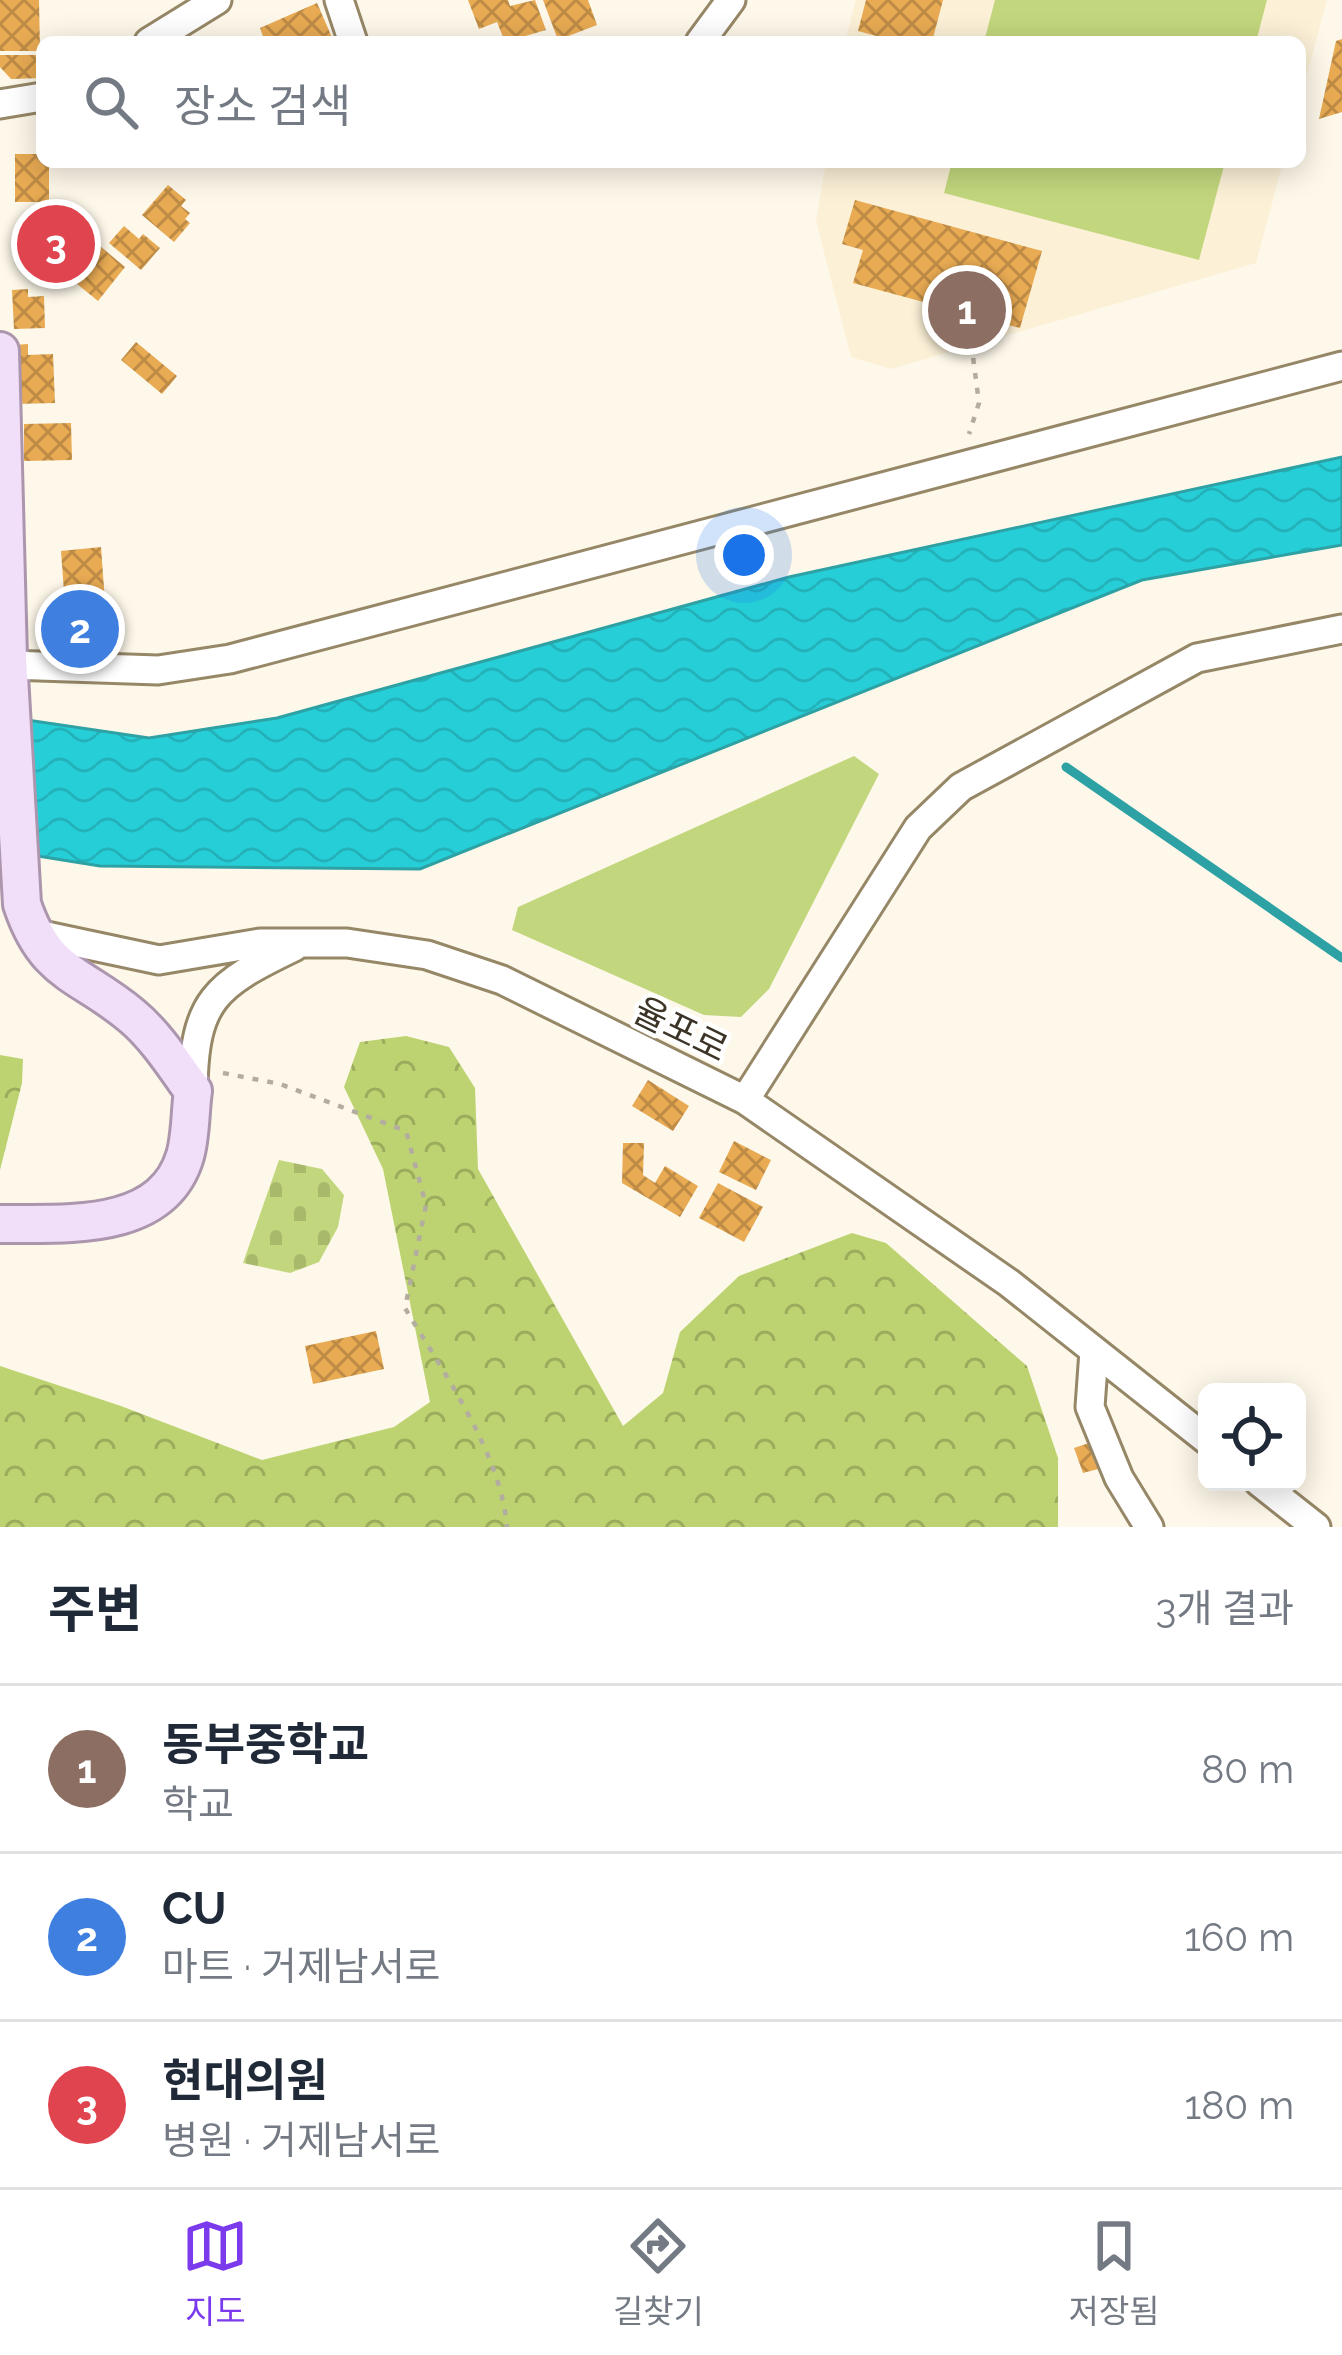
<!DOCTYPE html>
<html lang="ko">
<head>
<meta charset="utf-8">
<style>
	body { margin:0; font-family:Raleway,"Noto Sans KR",sans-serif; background:#f2f2f3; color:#1f2937 }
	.controls { position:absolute; right:36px; bottom:36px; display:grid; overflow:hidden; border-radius:18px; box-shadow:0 6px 30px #0003 }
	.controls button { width:108px; height:108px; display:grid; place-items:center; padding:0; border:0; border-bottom:3px solid #e0e1e3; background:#fff; color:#1f2937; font:60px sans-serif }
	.you { position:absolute; left:744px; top:555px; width:42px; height:42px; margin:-30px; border:9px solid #fff; border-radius:50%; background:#1a73e8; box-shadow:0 0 0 18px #1a73e833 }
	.badge { display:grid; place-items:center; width:78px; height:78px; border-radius:50%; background:#7c3aed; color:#fff; font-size:39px; font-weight:700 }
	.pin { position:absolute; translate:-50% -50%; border:6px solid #fff; box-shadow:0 3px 12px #0006 }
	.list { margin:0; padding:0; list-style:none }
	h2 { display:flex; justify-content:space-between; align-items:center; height:156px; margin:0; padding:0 48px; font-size:51px }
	h2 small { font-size:39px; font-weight:400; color:#747a83 }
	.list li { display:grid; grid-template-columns:78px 1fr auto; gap:36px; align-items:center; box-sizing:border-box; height:168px; padding:0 48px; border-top:3px solid #e0e1e3 }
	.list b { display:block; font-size:45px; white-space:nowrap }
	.list p { margin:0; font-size:39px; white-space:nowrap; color:#747a83 }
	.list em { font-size:39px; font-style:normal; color:#747a83 }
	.icon { flex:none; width:66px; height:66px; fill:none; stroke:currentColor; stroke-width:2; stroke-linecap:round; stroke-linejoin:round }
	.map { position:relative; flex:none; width:1342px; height:1527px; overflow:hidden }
	.search { position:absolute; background:#fff; box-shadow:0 6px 30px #0003; left:36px; right:36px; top:36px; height:132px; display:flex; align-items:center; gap:30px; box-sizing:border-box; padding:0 42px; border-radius:18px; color:#747a83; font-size:45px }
	.sheet { height:660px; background:#fff }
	nav { display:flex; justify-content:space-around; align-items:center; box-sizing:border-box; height:168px; border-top:3px solid #e0e1e3; background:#fff; font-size:33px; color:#747a83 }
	nav a { display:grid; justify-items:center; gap:6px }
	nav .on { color:#7c3aed }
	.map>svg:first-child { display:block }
</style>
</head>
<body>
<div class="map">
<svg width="1342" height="1527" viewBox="0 0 1342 1527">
	<defs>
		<pattern id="forest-crowns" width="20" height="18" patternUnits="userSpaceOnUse" patternTransform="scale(3)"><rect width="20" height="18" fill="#bdd371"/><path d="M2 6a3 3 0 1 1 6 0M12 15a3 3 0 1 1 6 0" fill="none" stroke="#9bac5d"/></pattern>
		<pattern id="cemetery-stones" width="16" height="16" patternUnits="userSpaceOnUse" patternTransform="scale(3)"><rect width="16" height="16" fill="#c2d77d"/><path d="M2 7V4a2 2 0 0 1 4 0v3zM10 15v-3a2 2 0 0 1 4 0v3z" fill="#a8b96c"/></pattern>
		<pattern id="water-waves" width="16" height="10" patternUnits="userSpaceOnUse" patternTransform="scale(3)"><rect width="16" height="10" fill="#26cfd8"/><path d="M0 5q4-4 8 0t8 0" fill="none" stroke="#23b2b9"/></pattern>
		<pattern id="building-cross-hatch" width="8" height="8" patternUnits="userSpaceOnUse" patternTransform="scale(3)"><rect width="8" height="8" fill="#e8aa53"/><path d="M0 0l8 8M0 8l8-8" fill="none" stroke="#bd8b45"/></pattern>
	</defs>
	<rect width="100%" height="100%" fill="#fef8ea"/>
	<!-- built -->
	<path fill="#fcf1d7" d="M856 0H1327L1300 100V42H845Z
		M826 162H1283L1256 263 891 369 851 357 816 221Z"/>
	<!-- forest -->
	<path fill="url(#forest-crowns)" d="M406 1036 449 1047 475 1088 478 1169 623 1426 663 1393 680 1332 739 1276 852 1233 886 1243 1027 1366 1058 1458V1527H0V1366L121 1406 262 1460 394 1427 430 1402 383 1169 344 1087 360 1042Z
		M0 1055 23 1059 22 1083 0 1170Z"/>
	<!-- cemetery -->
	<path fill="url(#cemetery-stones)" d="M279 1160 322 1169 344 1195 338 1227 319 1262 290 1273 243 1263Z"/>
	<!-- green -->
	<path fill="#c2d77d" d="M995 0H1267L1256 42H984Z
		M952 162H1225L1199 260 944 193Z
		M854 756 879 774 769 989 741 1017 704 1015 512 930 518 907Z"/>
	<!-- water -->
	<path fill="url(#water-waves)" stroke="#2da1a3" stroke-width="3" d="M1342 457V545L1142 580 420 869 100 866 0 850V716L149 738 277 718 789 577Z"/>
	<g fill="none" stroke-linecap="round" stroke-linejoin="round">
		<!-- stream -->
		<path stroke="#2da1a3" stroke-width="9" d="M1066 767 1342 958"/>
	</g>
	<!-- building -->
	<path fill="url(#building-cross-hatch)" d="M0 0H39L40 51H0Z
		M468 0H508L510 6 535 0 546 30 505 42 497 22 479 29Z
		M543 0H588L597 25 558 40Z
		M866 0H943L932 42H879L880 37 858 31Z
		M317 3 334 42H265L260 28Z
		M1342 39V112L1319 119 1336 41Z
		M0 55H42V78L11 79 0 67Z
		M15 154H42V162H49V202H15Z
		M168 185 186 200 181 206 190 213 185 219 190 223 174 242 142 215Z
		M855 200 1042 251 1020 328 853 283 863 250 842 244Z
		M57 210 125 267 98 301 34 249 39 243 33 239Z
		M124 226 139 239 143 234 160 248 141 270 109 243Z
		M28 289V297L44 296 45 328 14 329 12 290Z
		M136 342 177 376 162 394 121 360Z
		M28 344V355L53 354 55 403 16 404 14 345Z
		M71 423 72 460 24 461V424Z
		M101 547 108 643 68 646 61 551Z
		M648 1080 689 1106 673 1131 632 1106Z
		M734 1141 771 1160 756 1190 719 1172Z
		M623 1143H644L643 1175 655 1183 665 1166 698 1186 680 1217 622 1183Z
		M718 1183 763 1207 744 1242 699 1218Z
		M376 1331 384 1369 313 1384 305 1346Z
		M1089 1443 1098 1469 1083 1473 1074 1448Z"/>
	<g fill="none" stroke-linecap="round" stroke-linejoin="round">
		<!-- minor casing -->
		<g stroke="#968767" stroke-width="33">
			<path id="minor" d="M339 0 353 42
				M149 42 217 0
				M700 42 731 0
				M0 104 42 97
				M9 665 158 670 230 659 1342 366
				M32 933 159 960 260 943H347L427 955 502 980 745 1100 1009 1283 1207 1440
				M193 1091C194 1000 215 985 294 947
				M745 1100 918 828 961 787 1197 658 1342 629
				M1094 1351 1090 1407 1119 1478 1149 1527
				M1259 1482 1316 1527"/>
		</g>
		<!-- major casing -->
		<g stroke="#ac96ae" stroke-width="42">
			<path id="major" d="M0 351 8 658 22 904C46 976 81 973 132 1016 156 1036 175 1066 193 1091 190 1111 191 1136 185 1156 162 1233 64 1223 0 1224"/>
		</g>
		<!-- path -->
		<path stroke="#b3ad9f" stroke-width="4.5" stroke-dasharray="6 9" stroke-linecap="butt" d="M936 323 970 334 979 403 969 434
			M223 1073 280 1084 406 1131 426 1205 405 1308C443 1372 501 1453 507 1527"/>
		<!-- minor -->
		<use href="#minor" stroke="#fff" stroke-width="27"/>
		<!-- major -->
		<use href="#major" stroke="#f1dffa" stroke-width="36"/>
	</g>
	<g text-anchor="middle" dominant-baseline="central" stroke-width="9" stroke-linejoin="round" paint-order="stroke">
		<!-- street labels -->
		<g font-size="36" fill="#3c3527" stroke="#fff">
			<text transform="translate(681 1029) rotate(26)">율포로</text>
		</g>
	</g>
</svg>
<div class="controls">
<button><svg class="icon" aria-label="locate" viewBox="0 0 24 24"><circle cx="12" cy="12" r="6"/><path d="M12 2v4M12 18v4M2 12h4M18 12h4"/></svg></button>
</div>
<div class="you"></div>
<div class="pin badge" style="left:967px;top:310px;background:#8d6e63">1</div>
<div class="pin badge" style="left:80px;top:629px;background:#3f7fe0">2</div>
<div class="pin badge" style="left:56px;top:244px;background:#e0444e">3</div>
<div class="search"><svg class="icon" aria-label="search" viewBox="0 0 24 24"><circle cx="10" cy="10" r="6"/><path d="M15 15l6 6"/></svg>장소 검색</div>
</div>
<section class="sheet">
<h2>주변<small>3개 결과</small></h2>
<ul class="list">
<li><span class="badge" style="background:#8d6e63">1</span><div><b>동부중학교</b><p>학교</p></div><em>80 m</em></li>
<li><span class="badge" style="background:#3f7fe0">2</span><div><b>CU</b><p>마트 · 거제남서로</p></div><em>160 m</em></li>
<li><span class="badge" style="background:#e0444e">3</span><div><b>현대의원</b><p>병원 · 거제남서로</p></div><em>180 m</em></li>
</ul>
</section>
<nav>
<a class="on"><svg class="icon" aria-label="map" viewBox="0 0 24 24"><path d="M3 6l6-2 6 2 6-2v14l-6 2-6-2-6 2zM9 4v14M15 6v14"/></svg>지도</a>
<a><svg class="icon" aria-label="directions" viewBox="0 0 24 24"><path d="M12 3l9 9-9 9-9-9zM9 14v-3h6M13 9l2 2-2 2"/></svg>길찾기</a>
<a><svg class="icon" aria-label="saved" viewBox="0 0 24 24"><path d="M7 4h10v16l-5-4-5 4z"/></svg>저장됨</a>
</nav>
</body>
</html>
